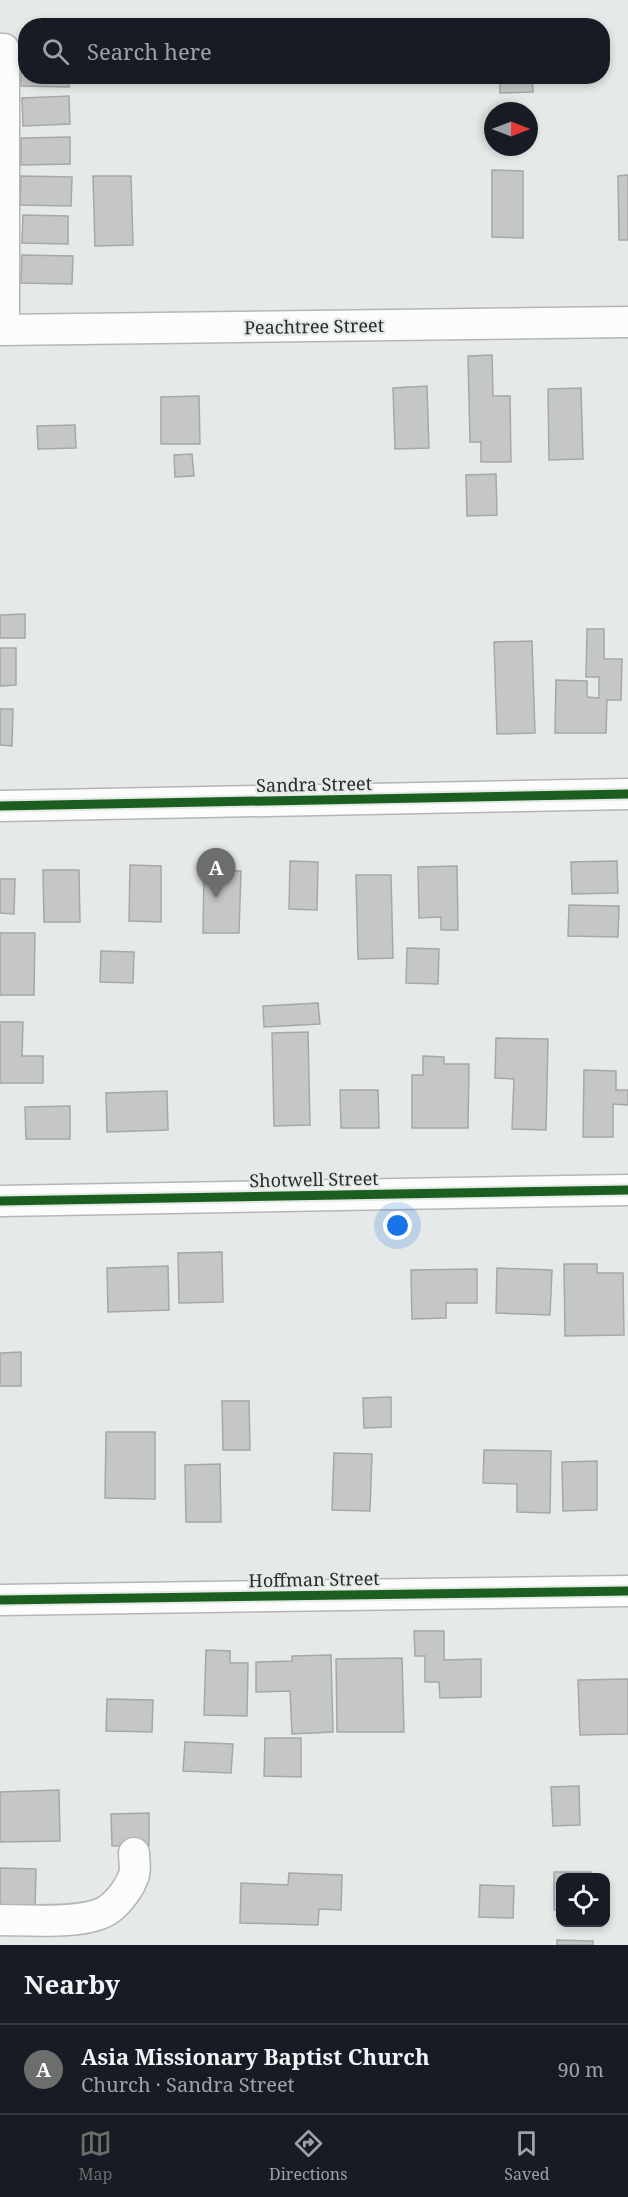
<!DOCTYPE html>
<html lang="en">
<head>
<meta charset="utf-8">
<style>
	body { margin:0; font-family:"Noto Serif",serif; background:#20242c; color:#f1f3f6 }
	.controls { position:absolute; right:18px; bottom:18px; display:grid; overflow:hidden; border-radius:12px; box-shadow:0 3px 9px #0003 }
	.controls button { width:54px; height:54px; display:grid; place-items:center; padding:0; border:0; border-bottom:2px solid #363941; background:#171b24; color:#f1f3f6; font:30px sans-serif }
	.compass { position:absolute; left:484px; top:102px; width:54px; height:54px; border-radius:50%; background:#171b24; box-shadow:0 3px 9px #0003; rotate:90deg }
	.you { position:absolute; left:398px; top:1226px; width:21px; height:21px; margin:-15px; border:4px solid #fff; border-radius:50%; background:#1a73e8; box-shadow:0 0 0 9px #1a73e833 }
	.badge { display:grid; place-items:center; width:39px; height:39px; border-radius:50%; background:#6b6e6c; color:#fff; font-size:20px; font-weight:700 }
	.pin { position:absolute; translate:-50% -50px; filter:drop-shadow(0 2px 3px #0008) }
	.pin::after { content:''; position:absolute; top:32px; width:21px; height:18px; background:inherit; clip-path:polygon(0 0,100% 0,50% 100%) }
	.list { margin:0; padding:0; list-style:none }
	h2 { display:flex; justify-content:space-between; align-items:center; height:78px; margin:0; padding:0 24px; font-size:26px }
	h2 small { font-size:20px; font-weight:400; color:#9ea1a6 }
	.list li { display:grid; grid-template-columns:39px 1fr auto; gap:18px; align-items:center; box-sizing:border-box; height:90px; padding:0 24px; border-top:2px solid #363941 }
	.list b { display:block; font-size:22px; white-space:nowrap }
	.list p { margin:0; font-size:20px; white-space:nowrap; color:#9ea1a6 }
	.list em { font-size:20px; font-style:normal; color:#9ea1a6 }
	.icon { flex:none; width:33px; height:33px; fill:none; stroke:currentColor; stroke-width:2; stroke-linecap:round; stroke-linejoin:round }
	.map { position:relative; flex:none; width:628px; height:1945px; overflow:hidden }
	.search { position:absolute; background:#171b24; box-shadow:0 3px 9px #0003; left:18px; right:18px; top:18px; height:66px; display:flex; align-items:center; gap:15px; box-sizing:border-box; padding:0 21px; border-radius:24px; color:#9ea1a6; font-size:22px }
	.sheet { height:168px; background:#171b24 }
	nav { display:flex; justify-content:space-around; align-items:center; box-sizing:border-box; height:84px; border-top:2px solid #363941; background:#171b24; font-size:16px; color:#9ea1a6 }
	nav a { display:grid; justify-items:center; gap:3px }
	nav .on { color:#6b6e6c }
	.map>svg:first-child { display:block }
</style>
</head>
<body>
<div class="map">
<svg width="628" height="1945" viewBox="0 0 628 1945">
	<rect width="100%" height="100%" fill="#e5e9e7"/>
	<!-- building -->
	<path fill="#c5c7c6" stroke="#a5a8a7" stroke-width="1.5" d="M21 59H26V76H69V87L21 86Z
		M500 76H532L533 92 500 93Z
		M69 96 70 124 23 126 22 98Z
		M70 137V164L21 165V138Z
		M492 170 523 171V238L492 237Z
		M628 175V240H619L618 176Z
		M21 176 72 177 71 206 20 205Z
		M93 176H131L133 245 95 246Z
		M23 215 68 216V244L22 243Z
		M22 255 73 256 72 284 21 283Z
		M492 355 493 396H510L511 462H481V442H470L468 356Z
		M427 386 429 448 395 449 393 388Z
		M581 388 583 459 549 460 548 389Z
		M199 396 200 444H161V397Z
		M75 425 76 448 38 449 37 426Z
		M192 454 194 476 175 477 174 455Z
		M496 474 497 515 467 516 466 475Z
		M25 614V638H0V615Z
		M587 629H604V659H622L621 700H607L606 733H555L556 680 587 681V697L599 698V677H586Z
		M532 641 535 733 497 734 494 642Z
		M0 648H16V685L0 686Z
		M0 709H13L12 746 0 745Z
		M290 861 318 862 317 910 289 909Z
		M617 861 618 893 572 894 571 862Z
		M130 865 161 866V922L129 921Z
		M457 866 458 930H441V917L419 918 418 867Z
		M43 870H79L80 922H44Z
		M204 870 241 871 239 933H203Z
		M356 875H391L393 958 358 959Z
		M0 879H15L14 914 0 913Z
		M569 905 619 906 618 937 568 936Z
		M0 933H35L34 995H0Z
		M407 948 439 949 438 984 406 983Z
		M101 951 134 952 133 983 100 982Z
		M318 1003 320 1024 264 1027 263 1006Z
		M0 1022H23L22 1056H43V1083H0Z
		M308 1032 310 1125 274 1126 272 1033Z
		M496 1038 548 1039 546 1130 512 1129 514 1079 495 1078Z
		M423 1056 444 1057V1064H469L468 1128H412V1075H423Z
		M584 1070 616 1071V1090H628V1105L613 1104V1137H583Z
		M340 1090H378L379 1128H341Z
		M167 1091 168 1130 107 1132 106 1093Z
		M70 1106V1139H26L25 1107Z
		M222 1252 223 1302 179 1303 178 1253Z
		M564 1264H597V1273H623L624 1335 565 1336Z
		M168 1266 169 1310 108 1312 107 1268Z
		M497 1268 552 1270 550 1315 496 1313Z
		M477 1269V1303H446V1318L412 1319 411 1270Z
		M21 1352V1386H0V1353Z
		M391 1397V1427L364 1428 363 1398Z
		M222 1401H249L250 1450H223Z
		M106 1432H155V1499L105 1498Z
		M484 1450 551 1451 550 1513 517 1512V1484L483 1483Z
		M334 1453 372 1454 370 1511 332 1510Z
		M597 1461V1510L563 1511 562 1462Z
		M220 1464 221 1522H186L185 1465Z
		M414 1631H444V1660L481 1659V1697L440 1698 439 1682H425V1656H415Z
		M206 1650 230 1651V1663H248L247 1716 204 1715Z
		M331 1655 333 1732 292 1734 290 1691 256 1692V1662L292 1661V1656Z
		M402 1658 404 1732H337L336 1659Z
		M628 1679V1734L580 1735 578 1680Z
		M107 1699 153 1700 152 1732 106 1731Z
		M265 1738H301V1777L264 1776Z
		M185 1742 233 1744 231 1773 183 1771Z
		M579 1786 580 1825 553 1826 551 1787Z
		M59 1790 60 1841 0 1842V1792Z
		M149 1813V1845L112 1846 111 1814Z
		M0 1868 36 1869 35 1910 0 1909Z
		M554 1872H591L592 1878H560V1910H554Z
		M289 1873 342 1875 341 1910 319 1909 318 1925 240 1923 241 1883 288 1885Z
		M480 1885 514 1886 513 1918 479 1917Z
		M557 1940 593 1941V1945H557Z"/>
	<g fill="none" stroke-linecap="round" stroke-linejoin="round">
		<!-- minor casing -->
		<g stroke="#b4b6b5" stroke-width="33">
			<path id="minor" d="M0 49H4V330
				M0 330 628 322
				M0 806 628 794
				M0 1201 628 1190
				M0 1600 628 1591
				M0 1920C26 1920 89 1925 109 1909 119 1902 130 1887 134 1875 136 1869 134 1860 134 1853"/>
		</g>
		<!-- minor -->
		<use href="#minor" stroke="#fbfcfb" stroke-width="30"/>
		<!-- cycleway casing -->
		<g stroke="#e4eae6" stroke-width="13">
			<path id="cycleway" d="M0 806 628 794
				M0 1201 628 1190
				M0 1600 628 1591"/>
		</g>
		<!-- cycleway -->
		<use href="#cycleway" stroke="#1b5e20" stroke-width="9"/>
	</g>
	<g text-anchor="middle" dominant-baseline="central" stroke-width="4.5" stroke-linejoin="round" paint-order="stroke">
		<!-- street labels -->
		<g font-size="18" fill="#292c2a" stroke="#e4eae6">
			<text transform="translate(314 326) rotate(-1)">Peachtree Street</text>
			<text transform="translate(314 784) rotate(-1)">Sandra Street</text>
			<text transform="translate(314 1179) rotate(-1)">Shotwell Street</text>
			<text transform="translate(314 1579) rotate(-1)">Hoffman Street</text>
		</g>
	</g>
</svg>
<div class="controls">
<button><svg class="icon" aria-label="locate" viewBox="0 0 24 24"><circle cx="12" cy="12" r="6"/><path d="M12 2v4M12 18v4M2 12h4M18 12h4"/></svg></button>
</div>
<svg class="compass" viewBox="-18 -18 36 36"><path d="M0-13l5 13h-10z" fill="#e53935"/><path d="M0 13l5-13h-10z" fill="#9ea1a6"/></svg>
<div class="you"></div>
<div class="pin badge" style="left:216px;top:898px">A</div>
<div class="search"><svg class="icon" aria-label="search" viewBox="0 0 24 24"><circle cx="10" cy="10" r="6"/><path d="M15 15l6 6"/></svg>Search here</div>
</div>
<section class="sheet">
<h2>Nearby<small></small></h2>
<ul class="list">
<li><span class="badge">A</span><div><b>Asia Missionary Baptist Church</b><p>Church · Sandra Street</p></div><em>90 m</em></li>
</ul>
</section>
<nav>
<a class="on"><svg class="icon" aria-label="map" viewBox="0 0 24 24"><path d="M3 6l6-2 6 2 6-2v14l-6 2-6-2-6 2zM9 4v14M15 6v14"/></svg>Map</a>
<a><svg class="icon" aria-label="directions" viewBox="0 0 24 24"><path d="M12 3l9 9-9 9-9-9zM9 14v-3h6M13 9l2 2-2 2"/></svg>Directions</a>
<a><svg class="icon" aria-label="saved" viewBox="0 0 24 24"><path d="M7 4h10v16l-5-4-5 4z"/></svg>Saved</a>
</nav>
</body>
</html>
